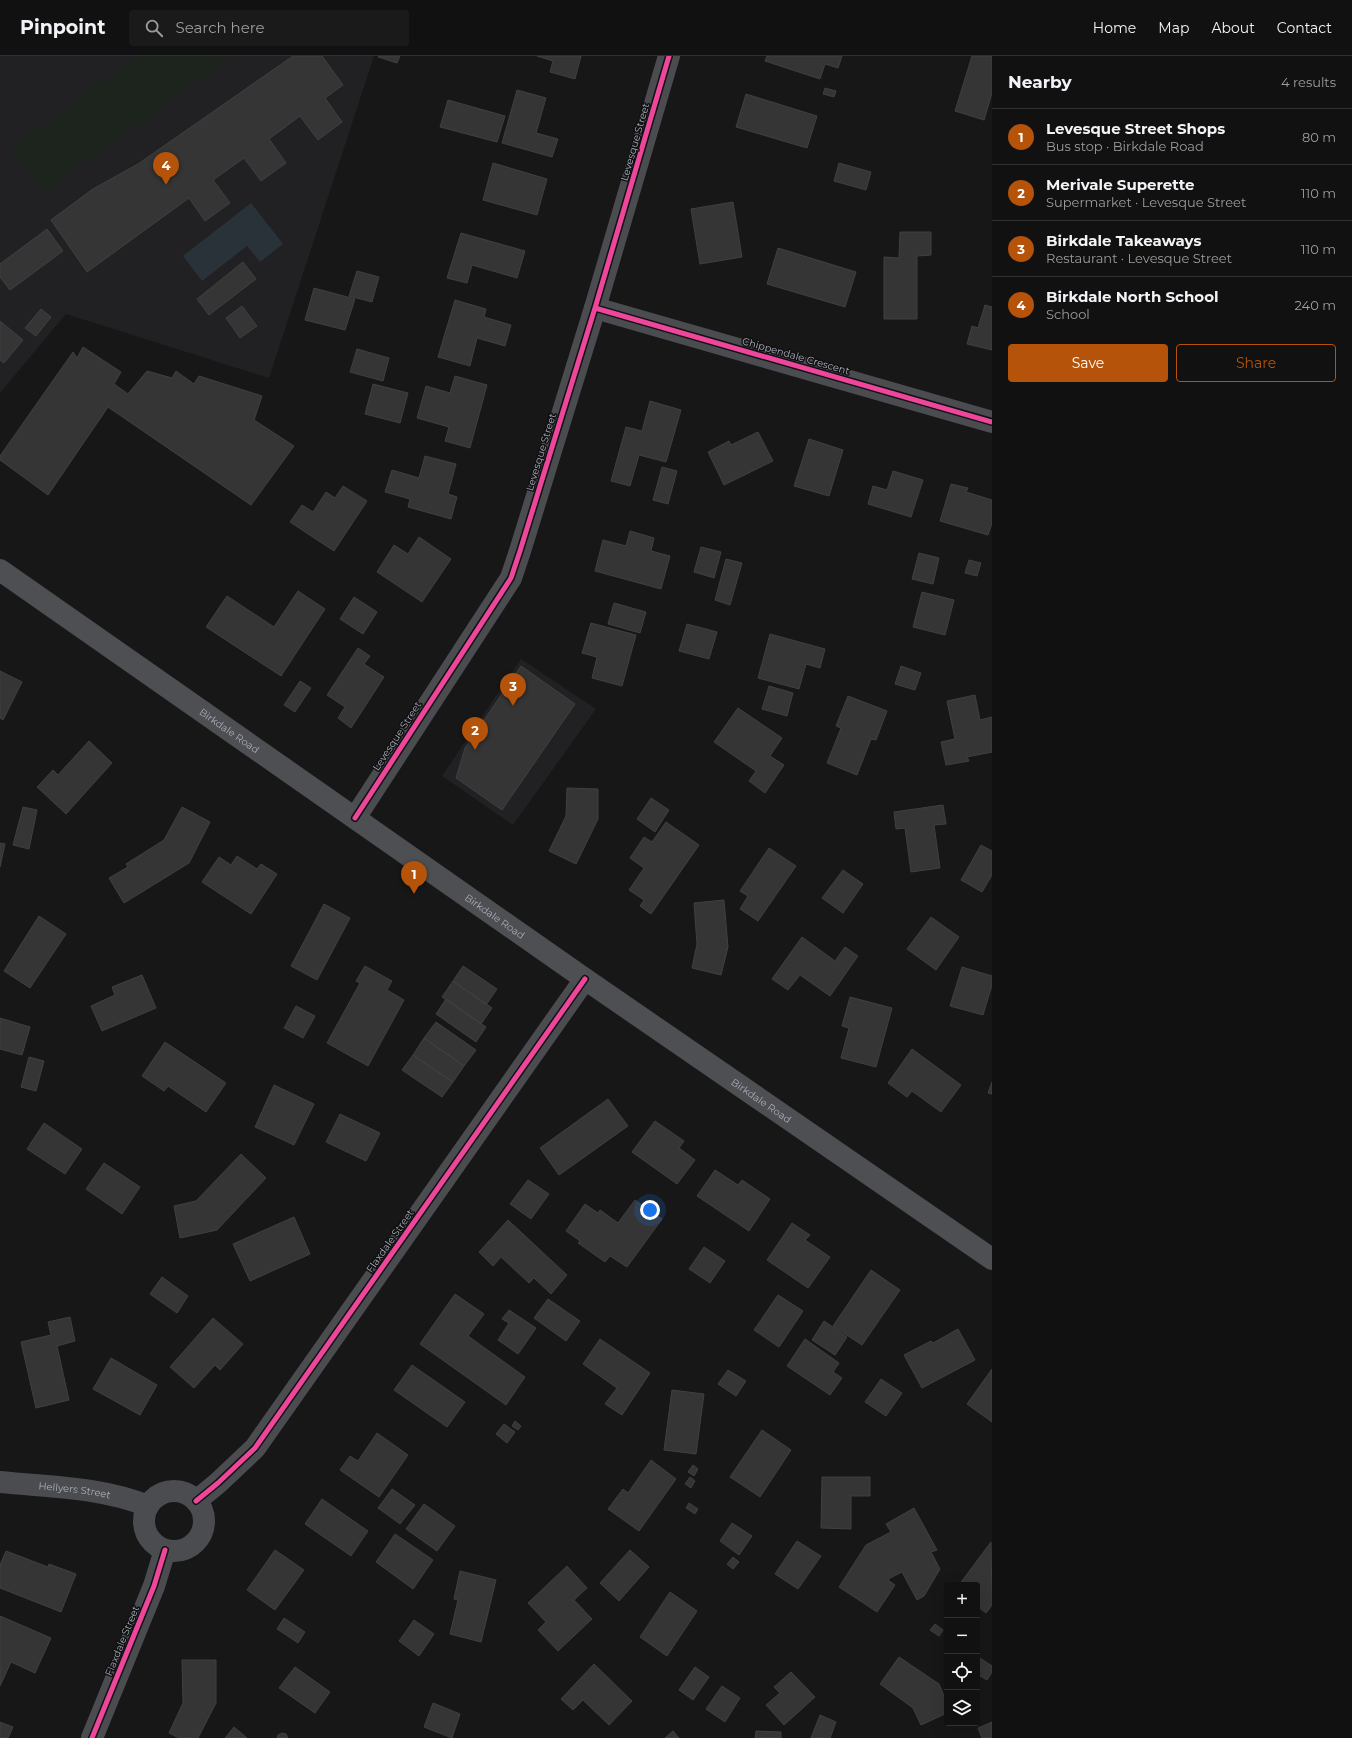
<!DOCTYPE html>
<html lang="en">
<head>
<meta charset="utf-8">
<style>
	body { margin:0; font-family:Montserrat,sans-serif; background:#1a1a1a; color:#f1f3f6 }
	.controls { position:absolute; right:12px; bottom:12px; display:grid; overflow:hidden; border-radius:4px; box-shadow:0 4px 16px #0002 }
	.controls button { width:36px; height:36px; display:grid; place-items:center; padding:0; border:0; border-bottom:1px solid #303131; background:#111; color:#f1f3f6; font:20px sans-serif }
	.you { position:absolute; left:650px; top:1154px; width:14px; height:14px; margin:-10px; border:3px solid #fff; border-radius:50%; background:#1a73e8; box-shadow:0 0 0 6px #1a73e833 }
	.badge { display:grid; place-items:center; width:26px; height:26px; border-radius:50%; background:#b45309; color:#fff; font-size:13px; font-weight:700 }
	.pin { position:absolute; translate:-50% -33px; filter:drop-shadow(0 1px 2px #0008) }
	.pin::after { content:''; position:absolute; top:21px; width:14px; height:12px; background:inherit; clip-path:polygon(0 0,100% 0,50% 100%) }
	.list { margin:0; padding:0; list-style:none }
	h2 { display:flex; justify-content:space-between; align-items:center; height:52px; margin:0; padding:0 16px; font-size:17px }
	h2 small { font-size:13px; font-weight:400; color:#9c9d9f }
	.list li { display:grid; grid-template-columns:26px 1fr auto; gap:12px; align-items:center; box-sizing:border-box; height:56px; padding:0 16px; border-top:1px solid #303131 }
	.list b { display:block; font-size:15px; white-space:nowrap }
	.list p { margin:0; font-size:13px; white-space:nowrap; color:#9c9d9f }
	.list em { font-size:13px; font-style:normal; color:#9c9d9f }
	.actions { display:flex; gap:8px; padding:12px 16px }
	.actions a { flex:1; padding:9px 0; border:1px solid #b45309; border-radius:4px; text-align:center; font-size:14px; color:#b45309 }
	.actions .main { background:#b45309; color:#fff }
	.icon { flex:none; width:22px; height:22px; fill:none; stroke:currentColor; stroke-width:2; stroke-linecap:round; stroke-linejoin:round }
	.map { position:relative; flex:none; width:992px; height:1682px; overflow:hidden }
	header { display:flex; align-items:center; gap:24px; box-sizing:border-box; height:56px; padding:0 20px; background:#111; border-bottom:1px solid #303131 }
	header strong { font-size:19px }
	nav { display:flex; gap:22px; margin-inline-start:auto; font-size:14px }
	.search { width:280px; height:36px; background:#1a1a1a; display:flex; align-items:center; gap:10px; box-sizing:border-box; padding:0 14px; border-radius:4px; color:#9c9d9f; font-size:15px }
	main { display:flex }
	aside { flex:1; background:#111 }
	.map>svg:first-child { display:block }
</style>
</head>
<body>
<header>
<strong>Pinpoint</strong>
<div class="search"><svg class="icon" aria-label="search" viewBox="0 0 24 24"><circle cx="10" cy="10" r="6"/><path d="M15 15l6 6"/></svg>Search here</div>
<nav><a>Home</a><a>Map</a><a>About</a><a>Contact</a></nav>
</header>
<main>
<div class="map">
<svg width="992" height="1682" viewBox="0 0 992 1682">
	<rect width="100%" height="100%" fill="#171717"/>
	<!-- built -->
	<path fill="#212123" d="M0 0H374L269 322 66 258 0 337Z
		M521 603 596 653 513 769 442 720Z"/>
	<!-- green -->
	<path fill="#1d241e" d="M138 0H222L225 5 43 137 10 92Z"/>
	<!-- water -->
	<path fill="#2a3239" d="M251 147 283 188 260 206 247 190 202 225 183 200Z"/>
	<!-- building -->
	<path fill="#353536" stroke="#3f4043" d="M293 0H322L343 29 325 42 342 66 318 84 300 60 269 83 286 107 261 125 244 102 213 124 230 147 205 165 189 142 87 216 51 164 93 133 138 108Z
		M379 0H400L397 7 378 1Z
		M537 0H581L575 23 550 16 553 5Z
		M767 0H842L838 12 825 8 820 23 765 5Z
		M972 0H992V37L984 64 955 55Z
		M825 32 836 35 834 41 823 38Z
		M517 34 546 42 536 77 558 83 552 101 502 87Z
		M746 38 817 60 807 92 736 71Z
		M448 44 505 60 497 86 440 71Z
		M493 107 547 123 537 159 483 144Z
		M839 107 871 116 866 134 834 125Z
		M733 146 742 201 700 208 691 153Z
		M47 173 63 195 10 234 0 221V208Z
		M900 176H931V199L917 200V263H884V201L899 202Z
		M461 177 525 195 517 222 472 209 467 227 447 222Z
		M778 192 856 216 845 251 767 228Z
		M243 206 256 223 209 259 197 243Z
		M357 215 379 221 372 246 349 240Z
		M314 232 355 243 345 274 305 264Z
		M455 244 486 253 484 261 511 269 505 290 477 282 470 310 438 301Z
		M985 249 992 251V294L967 288 972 270 978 272Z
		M242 250 257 270 240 282 226 262Z
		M41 253 51 261 36 280 25 272Z
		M0 265 23 284 4 307 0 304Z
		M83 291 121 316 114 328 128 338 147 315 172 322 176 315 194 328 199 320 262 340 254 364 294 390 251 449 108 351 48 439 0 404V400L73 296 77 302Z
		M357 293 389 302 383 325 350 316Z
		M455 320 487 329 470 392 445 385 449 371 417 362 426 330 450 337Z
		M373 328 408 337 400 367 365 358Z
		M650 345 681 354 666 406 639 399 630 430 611 425 626 371 642 375Z
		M758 376 773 405 724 429 708 396 729 385 731 389Z
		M809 383 843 394 829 440 794 430Z
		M425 400 456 408 448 438 457 441 451 463 408 451 410 443 385 436 392 414 419 422Z
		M662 411 677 415 668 448 653 444Z
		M893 415 923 424 911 461 868 448 873 430 887 434Z
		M951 428 968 432 966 436 992 444V467L988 479 940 465Z
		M343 430 367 445 334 495 290 466 302 449 313 456 326 436 335 442Z
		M630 475 654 482 651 495 670 500 661 533 595 515 603 484 626 490Z
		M419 481 451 503 422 546 377 516 394 489 408 498Z
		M701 491 721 496 714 522 694 516Z
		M919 497 939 502 933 528 912 523Z
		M726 503 742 507 730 549 715 544Z
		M969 504 981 507 977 520 965 517Z
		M298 535 325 553 281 620 206 571 227 540 274 571Z
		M922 536 954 544 945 579 913 571Z
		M354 541 377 556 363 578 340 563Z
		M614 547 646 556 640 577 608 568Z
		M591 567 636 579 622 630 592 622 597 601 582 597Z
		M687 568 717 576 709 603 679 595Z
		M770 578 825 593 820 612 806 608 799 633 758 622Z
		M358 592 370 600 364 608 384 621 351 672 338 662 345 651 327 639Z
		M521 610 575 648 502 754 456 722 465 692Z
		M901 610 921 617 915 634 895 628Z
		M0 615 22 626 3 664 0 662Z
		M300 625 311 632 295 656 284 649Z
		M769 630 793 637 787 660 762 653Z
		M975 639 980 664 992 661V696L967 701 969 705 946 709 941 686 955 683 947 645Z
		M848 640 887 655 876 684 871 683 857 719 827 707 841 672 836 670Z
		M738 652 782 682 770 700 784 709 765 737 749 725 756 715 714 686Z
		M89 685 112 707 66 758 37 731 53 714 58 719Z
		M567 732 598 733V763L576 808 549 795 566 760Z
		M651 742 669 754 655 776 637 763Z
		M943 749 946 768 934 769 940 812 911 816 905 772 896 773 894 756Z
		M23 751 37 754 29 793 13 789Z
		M182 751 210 766 189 807 124 847 109 822 128 811 126 808 164 784Z
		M666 766 699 789 651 858 640 850 644 844 629 834 644 812 630 802 644 781 652 786Z
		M0 787 5 788 0 811Z
		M981 789 992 795V819L982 836 961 824Z
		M769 792 796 810 758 865 740 853 748 840 740 835Z
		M237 800 257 813 261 808 277 818 251 858 202 826 219 801 231 809Z
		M843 814 863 828 843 857 822 842Z
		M724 844 728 891 721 919 692 912 697 888 694 847Z
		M324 848 350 862 317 924 291 910Z
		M39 860 66 878 30 932 4 915Z
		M931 861 959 881 936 914 907 893Z
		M802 881 835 905 845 891 858 900 830 940 800 919 788 934 772 923Z
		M365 910 392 925 387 934 404 944 368 1010 327 987 360 927 356 925Z
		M463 910 497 933 486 949 453 925Z
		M962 911 992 920V929L983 959 950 950Z
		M142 919 156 952 102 975 91 950 115 939 112 931Z
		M453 925 492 952 481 968 442 941Z
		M850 941 892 952 876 1011 841 1002 849 972 842 970Z
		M446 943 486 971 476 986 436 958Z
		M296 950 315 960 303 982 284 972Z
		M0 962 30 971 22 999 0 993Z
		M436 966 476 994 464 1010 424 982Z
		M424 982 464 1010 453 1026 413 999Z
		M165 986 226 1027 206 1056 168 1030 164 1035 142 1020Z
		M912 993 961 1029 941 1056 912 1035 907 1041 888 1027Z
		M413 999 453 1026 442 1041 402 1014Z
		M29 1001 44 1005 36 1035 21 1031Z
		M992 1026V1038L988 1037Z
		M274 1029 314 1048 294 1089 255 1071Z
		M608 1043 628 1070 559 1119 540 1092Z
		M340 1058 380 1077 366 1105 326 1086Z
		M655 1065 684 1085 679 1092 695 1104 677 1128 632 1096Z
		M44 1067 82 1093 65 1118 27 1093Z
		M241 1098 266 1122 217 1174 180 1182 174 1150 196 1145Z
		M104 1107 140 1131 122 1158 86 1133Z
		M715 1114 738 1129 742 1124 770 1143 749 1175 697 1140Z
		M528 1124 549 1138 531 1163 510 1148Z
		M635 1144 662 1163 627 1211 610 1200 605 1206 578 1187 580 1185 566 1175 585 1148 598 1157 600 1154 618 1167Z
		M294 1161 310 1198 250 1225 233 1188Z
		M508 1164 567 1219 551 1238 534 1222 529 1227 501 1201 493 1210 479 1196Z
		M792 1167 810 1179 805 1184 830 1201 808 1232 767 1204Z
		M704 1191 725 1205 710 1227 689 1213Z
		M871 1214 900 1234 862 1289 833 1270Z
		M162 1221 188 1240 177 1257 150 1238Z
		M455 1238 484 1258 468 1280 525 1321 506 1349 420 1288Z
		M778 1239 803 1255 779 1291 754 1274Z
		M548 1243 580 1265 566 1285 534 1262Z
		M509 1254 536 1272 518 1298 498 1284 509 1267 502 1263Z
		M70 1261 75 1285 57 1290 69 1344 36 1352 21 1286 51 1279 48 1266Z
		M213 1262 243 1288 220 1314 215 1309 194 1332 170 1311Z
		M824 1265 847 1281 835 1299 812 1284Z
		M958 1273 975 1304 922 1332 904 1299 931 1285 933 1287Z
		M600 1283 650 1317 622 1359 605 1348 617 1332 583 1308Z
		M805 1283 839 1307 833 1316 842 1322 830 1339 787 1310Z
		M111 1302 157 1329 140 1359 93 1333Z
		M412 1309 465 1346 447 1371 394 1334Z
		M992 1313V1366L967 1348Z
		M728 1314 746 1325 736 1340 718 1328Z
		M881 1323 902 1337 886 1360 865 1346Z
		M672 1334 704 1338 696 1398 664 1394Z
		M515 1365 521 1370 518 1374 512 1370Z
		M504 1368 515 1376 507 1387 496 1378Z
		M762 1374 791 1394 760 1441 730 1421Z
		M377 1377 408 1399 379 1441 340 1414 350 1400 358 1405Z
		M651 1404 676 1423 639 1475 608 1453 623 1433 628 1437Z
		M693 1409 698 1413 694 1420 688 1416Z
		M690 1421 695 1425 691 1432 685 1428Z
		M822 1421H870V1440H851V1473L821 1472Z
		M392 1433 415 1449 400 1468 378 1452Z
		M322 1443 368 1475 351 1500 305 1468Z
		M689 1447 698 1453 695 1458 686 1452Z
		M424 1448 455 1470 437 1495 406 1473Z
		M914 1452 937 1494 931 1496 940 1513 924 1540 917 1544 902 1516 890 1522 888 1524 895 1529 877 1556 839 1531 866 1489 891 1476 886 1468Z
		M732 1467 752 1480 739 1499 720 1485Z
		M395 1478 433 1504 413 1533 376 1506Z
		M797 1485 821 1500 798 1533 775 1518Z
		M991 1486 992 1549 986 1557 977 1550V1529H959Z
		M275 1494 304 1514 275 1554 247 1534Z
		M630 1494 649 1511 619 1545 600 1527Z
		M6 1495 48 1511 49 1508 76 1518 61 1556 0 1532V1509Z
		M733 1501 739 1506 733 1513 727 1508Z
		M567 1510 587 1532 574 1544 592 1563 558 1595 538 1574 546 1566 528 1547Z
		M460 1515 496 1524 481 1586 450 1578 458 1544 454 1543Z
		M670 1536 697 1555 667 1600 640 1581Z
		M0 1560 51 1582 35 1617 11 1606 0 1630Z
		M284 1562 305 1576 298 1587 277 1573Z
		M414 1564 434 1578 419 1600 399 1585Z
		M935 1568 943 1574 939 1580 930 1574Z
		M977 1600 992 1610V1616L987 1624 977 1618Z
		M899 1601 939 1628 947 1647V1657L921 1669 913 1652 880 1628Z
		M182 1604H216V1647L198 1682H179L169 1677 183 1647Z
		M594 1608 632 1645 609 1669 583 1644 573 1654 561 1643Z
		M295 1611 330 1636 315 1657 279 1632Z
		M695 1611 709 1621 693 1644 679 1634Z
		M791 1616 815 1641 784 1669 766 1649 780 1637 774 1631Z
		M722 1630 740 1642 725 1666 706 1653Z
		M433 1647 460 1658 452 1682 424 1671Z
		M820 1659 836 1666 830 1682H811Z
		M0 1666 13 1671 8 1682H0Z
		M992 1666V1682H982L978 1672Z
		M234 1671 247 1682H225Z
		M673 1675 679 1682H665Z
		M756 1675 781 1676V1682H755Z
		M282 1677 286 1678 288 1682H277L278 1679Z"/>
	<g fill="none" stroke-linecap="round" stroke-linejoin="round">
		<!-- minor -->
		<g stroke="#4b4c50" stroke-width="22">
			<path d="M595 252 992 366"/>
			<path d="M355 762 511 522 520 495 595 252 669 0"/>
			<path id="s1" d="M0 1426C50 1431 101 1431 148 1450"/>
			<circle cx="174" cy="1465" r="30"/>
			<path d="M196 1445 218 1427 255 1392 585 923"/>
			<path d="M92 1682 154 1530 165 1494"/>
		</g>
		<!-- major -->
		<path stroke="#4d4f52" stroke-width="22" id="s2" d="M0 514 585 923 992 1203"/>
		<!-- cycleway casing -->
		<g stroke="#111113" stroke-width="8">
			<path id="cycleway" d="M595 252 992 366
				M355 762 511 522 520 495 595 252 669 0
				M196 1445 218 1427 255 1392 585 923
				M92 1682 154 1530 165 1494"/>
		</g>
		<!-- cycleway -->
		<use href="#cycleway" stroke="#ed469a" stroke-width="5"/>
	</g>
	<g text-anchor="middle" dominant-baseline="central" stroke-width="3" stroke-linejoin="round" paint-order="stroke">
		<!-- street labels -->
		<g font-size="10" fill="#a8adb8" stroke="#111113">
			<text transform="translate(635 86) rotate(-74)">Levesque Street</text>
			<text transform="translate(796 300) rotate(16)">Chippendale Crescent</text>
			<text transform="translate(541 396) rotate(-73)">Levesque Street</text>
			<text stroke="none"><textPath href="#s2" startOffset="280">Birkdale Road</textPath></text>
			<text transform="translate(397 680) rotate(-57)">Levesque Street</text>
			<text stroke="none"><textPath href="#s2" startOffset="604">Birkdale Road</textPath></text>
			<text stroke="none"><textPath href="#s2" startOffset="928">Birkdale Road</textPath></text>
			<text transform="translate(390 1185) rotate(-55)">Flaxdale Street</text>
			<text stroke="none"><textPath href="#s1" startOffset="75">Hellyers Street</textPath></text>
			<text transform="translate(122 1585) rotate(-68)">Flaxdale Street</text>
		</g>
	</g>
</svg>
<div class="controls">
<button>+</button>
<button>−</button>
<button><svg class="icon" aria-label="locate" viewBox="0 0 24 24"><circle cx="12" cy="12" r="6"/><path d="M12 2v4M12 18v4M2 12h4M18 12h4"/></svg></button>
<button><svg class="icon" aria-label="layers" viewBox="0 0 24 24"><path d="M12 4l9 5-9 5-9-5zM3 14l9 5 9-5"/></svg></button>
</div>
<div class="you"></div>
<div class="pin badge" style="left:414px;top:838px">1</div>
<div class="pin badge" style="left:475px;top:694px">2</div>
<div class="pin badge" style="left:513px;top:650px">3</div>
<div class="pin badge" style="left:166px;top:129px">4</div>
</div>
<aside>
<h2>Nearby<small>4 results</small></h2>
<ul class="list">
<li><span class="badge">1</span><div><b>Levesque Street Shops</b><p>Bus stop · Birkdale Road</p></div><em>80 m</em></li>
<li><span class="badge">2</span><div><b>Merivale Superette</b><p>Supermarket · Levesque Street</p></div><em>110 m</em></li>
<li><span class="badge">3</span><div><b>Birkdale Takeaways</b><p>Restaurant · Levesque Street</p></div><em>110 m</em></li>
<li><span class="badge">4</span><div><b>Birkdale North School</b><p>School</p></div><em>240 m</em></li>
</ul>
<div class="actions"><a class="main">Save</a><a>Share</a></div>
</aside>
</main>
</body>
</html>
